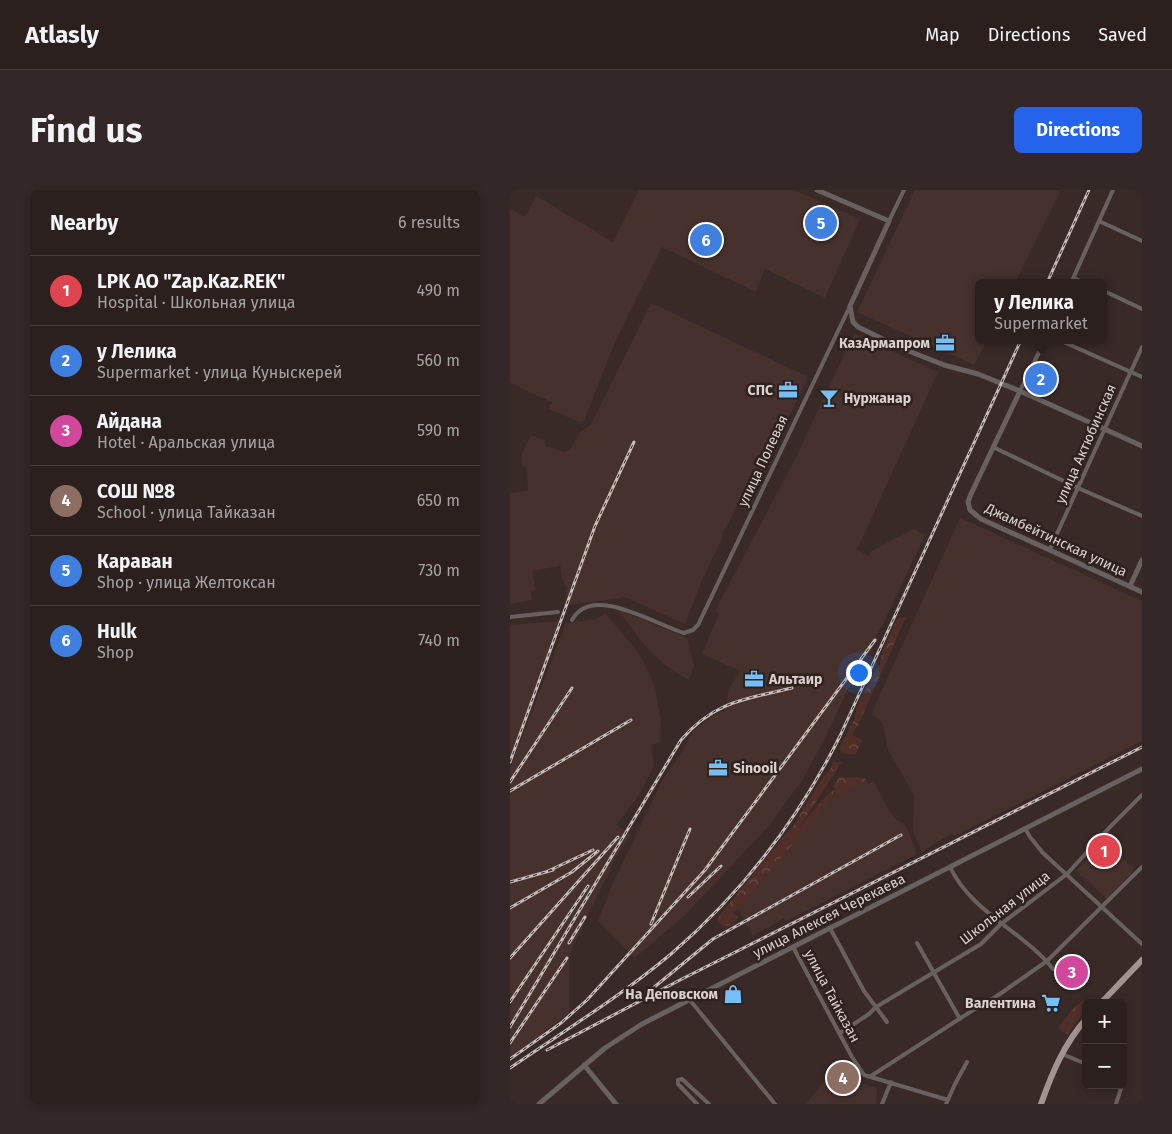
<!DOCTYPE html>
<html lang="en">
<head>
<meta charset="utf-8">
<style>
	body { margin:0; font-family:"Fira Sans",sans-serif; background:#332827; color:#f1f3f6 }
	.controls { position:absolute; right:15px; bottom:15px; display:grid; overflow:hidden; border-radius:8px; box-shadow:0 2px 8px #0003 }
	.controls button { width:45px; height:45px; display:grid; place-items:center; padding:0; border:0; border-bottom:1px solid #473e3c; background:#2b201e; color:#f1f3f6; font:25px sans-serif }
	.you { position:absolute; left:348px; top:482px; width:18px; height:18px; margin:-12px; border:4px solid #fff; border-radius:50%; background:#1a73e8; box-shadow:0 0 0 8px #1a73e833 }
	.badge { display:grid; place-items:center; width:32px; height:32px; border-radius:50%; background:#2563eb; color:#fff; font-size:16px; font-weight:700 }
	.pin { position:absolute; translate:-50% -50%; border:2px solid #fff; box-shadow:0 1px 5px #0006 }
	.popup { position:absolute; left:465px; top:89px; width:132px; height:65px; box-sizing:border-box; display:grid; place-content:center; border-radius:8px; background:#2b201e; filter:drop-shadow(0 1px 4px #0005); font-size:16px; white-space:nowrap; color:#a6a3a4 }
	.popup b { font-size:19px; color:#f1f3f6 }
	.popup::after { content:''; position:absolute; left:50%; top:100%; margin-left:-10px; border:10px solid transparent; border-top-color:#2b201e }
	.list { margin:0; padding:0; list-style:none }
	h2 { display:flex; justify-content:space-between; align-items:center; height:65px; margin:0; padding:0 20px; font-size:21px }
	h2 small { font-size:16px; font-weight:400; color:#a6a3a4 }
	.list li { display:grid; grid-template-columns:32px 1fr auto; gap:15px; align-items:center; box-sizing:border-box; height:70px; padding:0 20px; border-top:1px solid #473e3c }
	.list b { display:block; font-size:19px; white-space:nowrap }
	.list p { margin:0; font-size:16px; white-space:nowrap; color:#a6a3a4 }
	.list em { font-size:16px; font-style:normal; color:#a6a3a4 }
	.map { position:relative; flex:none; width:632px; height:914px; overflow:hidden; border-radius:8px }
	header { display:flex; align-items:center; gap:30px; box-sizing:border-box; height:70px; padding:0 25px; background:#2b201e; border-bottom:1px solid #473e3c }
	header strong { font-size:24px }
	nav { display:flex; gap:28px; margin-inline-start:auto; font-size:18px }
	.intro { display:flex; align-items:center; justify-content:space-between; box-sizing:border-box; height:120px; padding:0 30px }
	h1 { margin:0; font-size:35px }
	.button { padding:12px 22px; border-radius:8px; background:#2563eb; color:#fff; font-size:18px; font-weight:700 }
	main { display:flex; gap:30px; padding:0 30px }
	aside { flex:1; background:#2b201e; border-radius:8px; box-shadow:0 2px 8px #0003 }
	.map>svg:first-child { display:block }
</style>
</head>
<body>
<header>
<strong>Atlasly</strong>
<nav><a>Map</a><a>Directions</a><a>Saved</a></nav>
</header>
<div class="intro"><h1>Find us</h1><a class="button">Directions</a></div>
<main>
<aside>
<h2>Nearby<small>6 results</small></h2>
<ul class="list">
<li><span class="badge" style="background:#e0444e">1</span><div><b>LPK AO &quot;Zap.Kaz.REK&quot;</b><p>Hospital · Школьная улица</p></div><em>490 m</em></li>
<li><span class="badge" style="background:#3f7fe0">2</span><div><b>у Лелика</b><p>Supermarket · улица Куныскерей</p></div><em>560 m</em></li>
<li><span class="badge" style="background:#d1479c">3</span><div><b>Айдана</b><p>Hotel · Аральская улица</p></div><em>590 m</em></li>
<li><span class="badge" style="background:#8d6e63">4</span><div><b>СОШ №8</b><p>School · улица Тайказан</p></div><em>650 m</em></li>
<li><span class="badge" style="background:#3f7fe0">5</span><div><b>Караван</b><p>Shop · улица Желтоксан</p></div><em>730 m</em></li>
<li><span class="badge" style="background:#3f7fe0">6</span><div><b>Hulk</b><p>Shop</p></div><em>740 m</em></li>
</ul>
</aside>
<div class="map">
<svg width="632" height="914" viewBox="0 0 632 914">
	<defs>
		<pattern id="grass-tufts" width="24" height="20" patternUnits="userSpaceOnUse" patternTransform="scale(1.25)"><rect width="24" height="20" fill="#512f29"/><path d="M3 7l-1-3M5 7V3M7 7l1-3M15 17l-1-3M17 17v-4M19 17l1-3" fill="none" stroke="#694c47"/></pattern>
		<pattern id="forest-crowns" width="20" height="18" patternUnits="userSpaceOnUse" patternTransform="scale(1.25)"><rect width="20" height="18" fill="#512f29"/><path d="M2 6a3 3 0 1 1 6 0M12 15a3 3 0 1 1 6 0" fill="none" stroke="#694c47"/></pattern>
	</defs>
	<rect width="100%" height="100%" fill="#392a28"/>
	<!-- built -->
	<path fill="#46312d" d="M129 0H284L350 29 315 108 255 79 246 102 152 57 105 152 74 231 69 232 39 219 42 212 0 193V19L15 27 26 6 103 52Z
		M405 0H551L505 93H468V150H477L464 175 347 122Z
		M141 113 298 187 252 284 243 280 217 337 213 341 211 351 193 388 175 434 115 407 60 415 54 411 57 398 52 389 50 373 49 376 22 381 26 401 21 402 22 410 0 414V303L18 301 17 277 12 276V263L21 245 33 250 36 256 55 262 62 257 70 242 81 235Z
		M344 144 428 182 347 360 359 366 361 361 404 339 415 345 373 434 365 446 368 449 346 483 314 550 291 592 257 638 174 726 125 768 88 731 103 693 153 589 170 565 183 541 203 526 215 520 219 499 230 481 192 464 209 424 205 421 285 269Z
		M450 328 632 411V551L444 646 441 644 412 661 403 642 404 605 378 560 372 532 361 524Z
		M107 419 175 447 178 451 184 477 179 490 155 475 139 461Z
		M96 424 123 456 132 469 144 494 151 531 150 552 141 555 144 576 129 605 106 635 121 644 106 667 59 765V823L0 868V578L56 433 86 429Z
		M49 431 16 525 0 567V435Z
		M356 590 358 594 363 591 381 624 397 638 407 664 276 731 274 728 243 746 228 719 322 606 331 605Z
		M593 651 625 679 597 709 566 681Z
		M334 873 353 894 367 898 366 914H296L323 881Z"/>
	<!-- grass -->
	<path fill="url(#grass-tufts)" d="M573 810 576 813V819L557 845 548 838 563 819Z"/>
	<!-- forest -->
	<path fill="url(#forest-crowns)" d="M396 427 351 529 342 545 352 550 346 564C339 565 334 565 329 559L344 530 347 517 366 479 370 475 372 462 388 428Z
		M323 572H332L288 639 317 605 324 600V593L330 587 354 588 356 590 331 605 322 607 228 719 222 723 228 726 224 735 213 736 206 730 274 646 286 633 293 619 313 587 320 580Z"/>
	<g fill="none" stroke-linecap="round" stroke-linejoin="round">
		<!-- minor -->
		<path stroke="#696160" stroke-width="4" d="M379 31 394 0
			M589 31 632 51
			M564 88 575 93
			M561 93 603 0
			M594 101 632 119
			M549 150 632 187
			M510 201 535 150
			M483 257 568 298 632 326
			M540 359 632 157
			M0 427 48 422
			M62 430C82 393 146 435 174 443L183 440 188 435 340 116
			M515 638 520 647 533 663 632 754
			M440 677C462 723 513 741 543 779
			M320 738 354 801 377 832
			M407 753 450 829
			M283 757 342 867 354 885 438 910
			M179 809 265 914
			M330 843 359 824 366 817 471 754 491 734 557 684 600 637 632 605
			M552 864 576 874
			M361 886 460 822 487 806 537 771 632 677
			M613 887 615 888
			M613 892 614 891
			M187 914 168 894V890L172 889 199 914
			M372 914 381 892
			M436 914 445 894 457 872
			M606 914 612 895"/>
		<!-- tertiary -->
		<path stroke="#696160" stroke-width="5" d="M307 0 379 31 340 116 343 132 348 137 391 158 434 175 468 184 510 201 632 256
			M510 201 461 304 458 312 460 320 471 329 632 402
			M620 396 632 370
			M74 875 106 914
			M29 914 95 858 132 834 632 579"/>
		<!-- primary -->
		<path stroke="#a39390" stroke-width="6" d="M591 813 632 770
			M531 914C542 883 554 854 576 829"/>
		<!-- rail casing -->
		<g stroke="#c7bebc" stroke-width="3">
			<path id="rail" d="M537 93 579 0
				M0 572 85 336 124 252
				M0 592 62 498
				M0 601 121 530
				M38 681 83 660
				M0 692 43 680
				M178 707 211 676
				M0 718 62 682 88 661
				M141 734 180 639
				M59 753 75 727
				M0 768 108 647
				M137 803 203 749 391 645
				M0 812 78 696
				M0 837 171 550C204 511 236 509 282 498
				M0 853 57 768
				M37 860 170 790 632 557
				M0 869 51 833 77 810 195 680 365 450
				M0 878C54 841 111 806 161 764 232 703 288 630 330 546L511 150"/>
		</g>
		<!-- rail -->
		<use href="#rail" stroke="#2e211e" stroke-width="1" stroke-dasharray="4" stroke-linecap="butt"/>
	</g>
	<!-- icons -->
	<defs>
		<g id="office-bare" transform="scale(1.5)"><path d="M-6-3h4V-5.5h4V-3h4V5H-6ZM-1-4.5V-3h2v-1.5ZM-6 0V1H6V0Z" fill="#74c0f6" stroke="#2e211e" stroke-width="2.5" paint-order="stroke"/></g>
		<g id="bar-bare" transform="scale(1.5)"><path d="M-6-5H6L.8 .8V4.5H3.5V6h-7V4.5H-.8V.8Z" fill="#74c0f6" stroke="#2e211e" stroke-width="2.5" paint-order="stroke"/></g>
		<g id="shop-bare" transform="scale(1.5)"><path d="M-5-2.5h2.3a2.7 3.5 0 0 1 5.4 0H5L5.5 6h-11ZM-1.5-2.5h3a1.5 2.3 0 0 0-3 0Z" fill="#74c0f6" stroke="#2e211e" stroke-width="2.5" paint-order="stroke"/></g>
		<g id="supermarket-bare" transform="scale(1.5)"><path d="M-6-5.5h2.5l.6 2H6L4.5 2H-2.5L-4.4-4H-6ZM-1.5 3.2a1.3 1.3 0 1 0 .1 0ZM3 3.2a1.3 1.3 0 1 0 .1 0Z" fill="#74c0f6" stroke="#2e211e" stroke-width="2.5" paint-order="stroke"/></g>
	</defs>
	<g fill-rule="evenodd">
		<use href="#office-bare" x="435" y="153"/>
		<use href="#office-bare" x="278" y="200"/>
		<use href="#bar-bare" x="319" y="208"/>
		<use href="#office-bare" x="244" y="489"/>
		<use href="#office-bare" x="208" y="578"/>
		<use href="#shop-bare" x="223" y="804"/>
		<use href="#supermarket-bare" x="541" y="813"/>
	</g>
	<g text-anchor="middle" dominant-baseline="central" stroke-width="5" stroke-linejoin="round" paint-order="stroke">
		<!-- poi labels -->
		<g font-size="14" font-weight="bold" fill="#dad1cf" stroke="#2e211e" text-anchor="end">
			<text x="420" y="153">КазАрмапром</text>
			<text x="263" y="200">СПС</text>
			<text x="334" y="208" text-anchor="start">Нуржанар</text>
			<text x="259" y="489" text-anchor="start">Альтаир</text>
			<text x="223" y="578" text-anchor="start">Sinooil</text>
			<text x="208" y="804">На Деповском</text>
			<text x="526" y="813">Валентина</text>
		</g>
		<!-- street labels -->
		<g font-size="14" fill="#dad1cf" stroke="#2e211e">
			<text transform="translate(576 254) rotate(-66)">улица Актюбинская</text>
			<text transform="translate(253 271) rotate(-65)">улица Полевая</text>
			<text transform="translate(546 350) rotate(25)">Джамбейтинская улица</text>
			<text transform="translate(495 718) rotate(-38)">Школьная улица</text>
			<text transform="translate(319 726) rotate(-27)">улица Алексея Черекаева</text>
			<text transform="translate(322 806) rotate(62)">улица Тайказан</text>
		</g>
	</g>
</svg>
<div class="controls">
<button>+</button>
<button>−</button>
</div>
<div class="you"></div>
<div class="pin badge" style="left:594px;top:661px;background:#e0444e">1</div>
<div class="pin badge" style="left:531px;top:189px;background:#3f7fe0">2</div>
<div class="popup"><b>у Лелика</b>Supermarket</div>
<div class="pin badge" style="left:562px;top:782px;background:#d1479c">3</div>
<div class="pin badge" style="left:333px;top:888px;background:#8d6e63">4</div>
<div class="pin badge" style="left:311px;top:33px;background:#3f7fe0">5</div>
<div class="pin badge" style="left:196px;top:50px;background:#3f7fe0">6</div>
</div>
</main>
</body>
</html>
